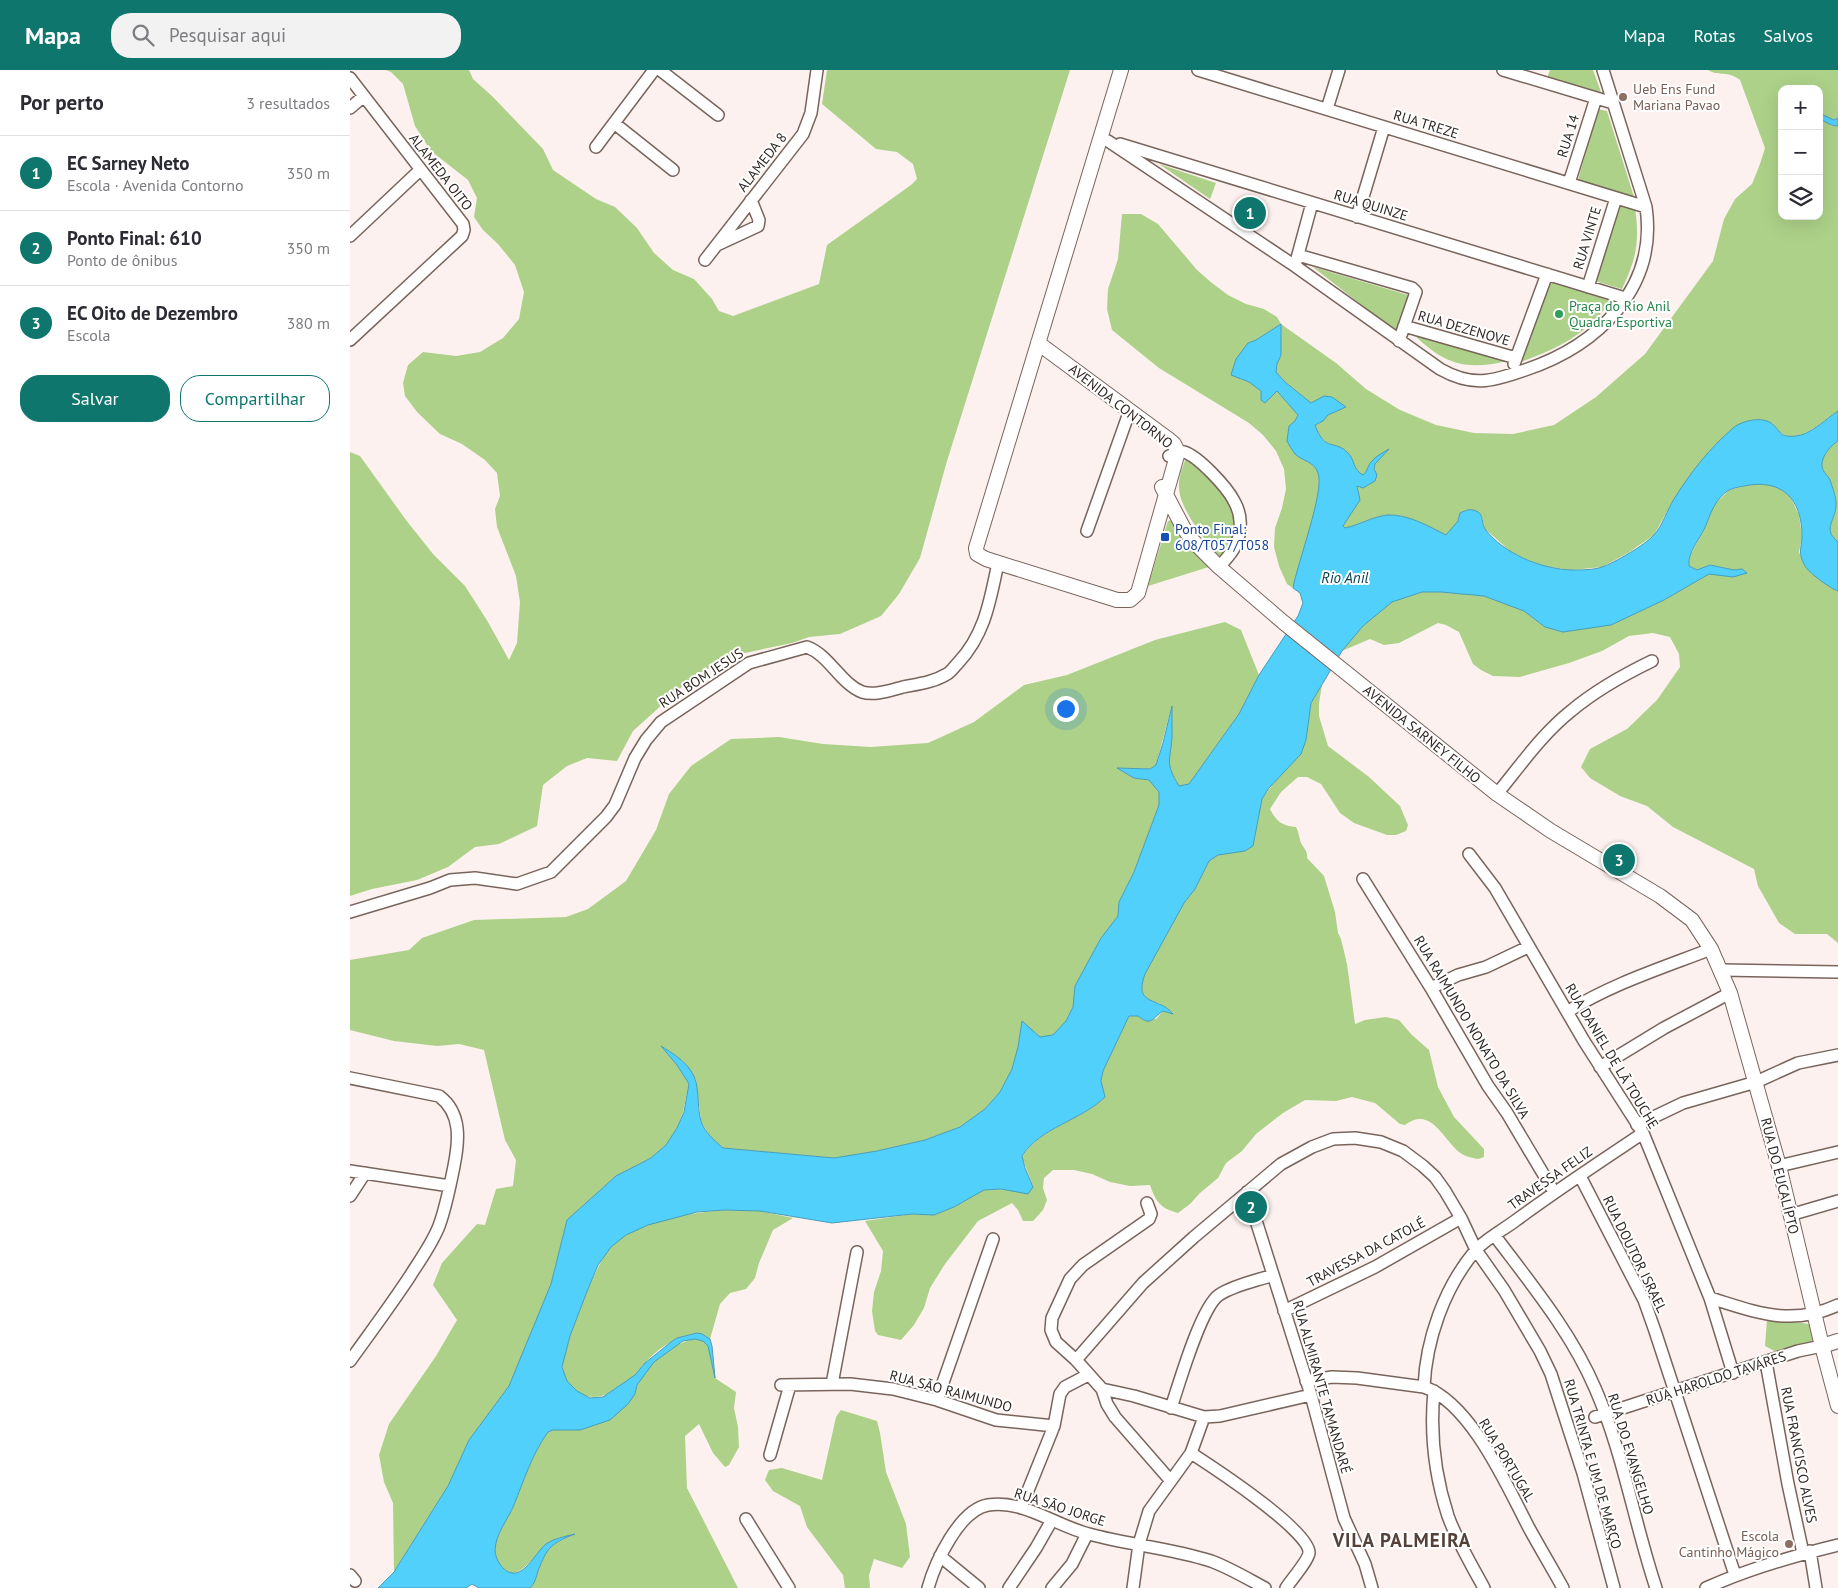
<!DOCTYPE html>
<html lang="pt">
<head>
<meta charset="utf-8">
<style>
	body { margin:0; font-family:"PT Sans",sans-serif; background:#f2f2f3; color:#2b2b33 }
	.controls { position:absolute; right:15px; top:15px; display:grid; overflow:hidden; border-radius:10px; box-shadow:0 5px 20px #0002 }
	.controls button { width:45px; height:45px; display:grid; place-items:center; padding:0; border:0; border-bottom:1px solid #e1e1e2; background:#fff; color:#2b2b33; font:25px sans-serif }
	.you { position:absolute; left:715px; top:638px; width:18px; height:18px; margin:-12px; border:4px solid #fff; border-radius:50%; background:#1a73e8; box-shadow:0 0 0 8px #1a73e833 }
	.badge { display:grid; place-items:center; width:32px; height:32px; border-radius:50%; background:#0f766e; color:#fff; font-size:16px; font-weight:700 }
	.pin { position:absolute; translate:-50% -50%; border:2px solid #fff; box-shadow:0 1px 5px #0006 }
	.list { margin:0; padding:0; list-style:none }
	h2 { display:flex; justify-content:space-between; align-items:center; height:65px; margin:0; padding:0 20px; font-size:21px }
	h2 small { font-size:16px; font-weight:400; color:#7c7c81 }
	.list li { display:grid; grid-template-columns:32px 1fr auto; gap:15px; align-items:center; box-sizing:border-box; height:75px; padding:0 20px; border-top:1px solid #e1e1e2 }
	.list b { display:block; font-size:19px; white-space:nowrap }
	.list p { margin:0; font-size:16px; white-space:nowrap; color:#7c7c81 }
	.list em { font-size:16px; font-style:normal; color:#7c7c81 }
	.actions { display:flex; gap:10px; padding:15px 20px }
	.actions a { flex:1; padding:11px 0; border:1px solid #0f766e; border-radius:20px; text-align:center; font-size:18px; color:#0f766e }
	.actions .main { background:#0f766e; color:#fff }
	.icon { flex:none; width:28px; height:28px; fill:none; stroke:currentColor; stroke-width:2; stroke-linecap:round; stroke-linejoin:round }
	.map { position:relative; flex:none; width:1488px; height:1518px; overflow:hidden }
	header { display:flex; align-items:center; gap:30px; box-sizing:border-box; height:70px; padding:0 25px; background:#0f766e; color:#fff }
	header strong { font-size:24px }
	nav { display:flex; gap:28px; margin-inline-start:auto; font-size:18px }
	.search { width:350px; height:45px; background:#f2f2f3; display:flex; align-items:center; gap:12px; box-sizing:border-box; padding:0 18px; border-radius:20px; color:#7c7c81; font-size:19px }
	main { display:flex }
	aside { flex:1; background:#fff }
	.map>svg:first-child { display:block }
</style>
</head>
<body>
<header>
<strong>Mapa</strong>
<div class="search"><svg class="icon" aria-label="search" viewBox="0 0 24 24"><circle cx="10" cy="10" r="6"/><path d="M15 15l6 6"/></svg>Pesquisar aqui</div>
<nav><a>Mapa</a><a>Rotas</a><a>Salvos</a></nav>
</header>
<main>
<aside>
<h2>Por perto<small>3 resultados</small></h2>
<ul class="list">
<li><span class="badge">1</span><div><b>EC Sarney Neto</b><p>Escola · Avenida Contorno</p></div><em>350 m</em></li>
<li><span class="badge">2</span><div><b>Ponto Final: 610</b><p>Ponto de ônibus</p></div><em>350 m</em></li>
<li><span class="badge">3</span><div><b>EC Oito de Dezembro</b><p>Escola</p></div><em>380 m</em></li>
</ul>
<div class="actions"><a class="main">Salvar</a><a>Compartilhar</a></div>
</aside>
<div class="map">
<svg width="1488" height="1518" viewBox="0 0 1488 1518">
	<rect width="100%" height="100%" fill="#fcf1ee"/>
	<!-- green -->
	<path fill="#add189" d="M36 0H119L123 9 142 26 193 79 203 100 246 129 265 137 287 158 304 183 323 200 344 209 362 229 369 241 383 246 469 214 477 175 561 115 567 109 563 94 547 82 526 79 472 34 477 0H720L597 391 570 488 549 524 531 546 490 564 459 567 442 573 390 584 345 605 283 661 267 691 237 688 217 696 193 715 187 756 149 774 125 777 98 797 67 810 22 819 0 826V382L10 386 56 450 83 484 115 516 138 552 159 590 167 573 170 532 166 506 147 457 145 439 150 426 147 403 135 390 112 374 90 364 67 342 55 326 53 313 58 295 73 282 106 286 130 282 153 268 169 249 174 222 165 195 148 174 133 160 124 147 127 128 118 110 81 81 65 56 53 14 41 2Z
		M1200 0H1243L1251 22 1197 8Z
		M1358 0H1488V48L1484 50 1469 43V19H1432V146H1469V48L1482 56H1488V341C1467 355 1441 383 1422 353L1364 376 1324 429 1304 465 1278 483 1252 497 1222 500 1192 496 1162 483 1134 458 1132 446 1110 443 1108 451 1096 466C1078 456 1058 444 1037 445 1022 447 1009 455 995 458L993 456C1001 442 1013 433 1007 416L1013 418 1025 411 1024 399 1025 394 1013 406C1003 399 1003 388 994 380 992 378 989 378 987 377 974 373 969 367 965 355L973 351 977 345 996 337 968 330 961 333 935 312 926 302 927 294 931 284V254L906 270 898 273 890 309 899 312 912 321 911 325 915 333 927 321 948 345 945 351 939 356 946 385C955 389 962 392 967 401 977 419 947 494 943 518L937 514 929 496 924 477 925 458 932 438 936 419 934 399 926 381 913 365 899 353 809 298 762 260 757 239 758 219 768 189 772 144H791L808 154 847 200 862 213 878 225 896 234 914 239 927 247 931 254 986 293 1016 319 1050 340 1086 355 1124 363 1163 364 1204 355 1246 327 1295 284 1363 191 1374 149 1385 129 1402 114 1410 94 1415 78 1390 10C1377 0 1370 7 1358 0Z
		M1248 39 1257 41 1284 127 1228 110Z
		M809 94 866 113 860 129Z
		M1269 134 1285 138C1290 172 1286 189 1272 219L1245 211Z
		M963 197 1058 225 1046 262Z
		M1200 210 1261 231C1235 266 1210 277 1171 292Z
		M1061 262 1158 291C1113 301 1094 294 1061 262Z
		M1488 371V472C1471 458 1487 450 1486 433 1486 427 1482 416 1480 410 1477 404 1471 401 1472 393 1473 385 1481 375 1488 371Z
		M836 388C866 411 908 452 870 488 856 471 827 437 829 414 829 406 833 396 836 388Z
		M1416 414 1430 417 1441 428 1449 445 1452 467 1449 482 1456 497 1488 521V873L1477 864H1445L1429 853 1408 816 1404 799 1323 757 1297 736 1270 726 1240 708 1231 697 1240 679 1277 659 1307 630 1330 597 1329 584 1320 567 1303 563 1279 566 1252 581 1219 593 1170 607 1143 606 1131 600 1123 594 1109 562 1096 555 1088 553 1049 573 1034 575 1020 569 992 581 1013 556 1042 532 1072 522H1091L1134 526 1174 541 1195 557 1213 562 1261 555 1314 530 1359 504H1368L1384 500 1360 495 1347 500 1339 496 1338 489 1354 460 1362 437 1379 420 1399 415Z
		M825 449 862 496 798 516 818 451Z
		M875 552 891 560 909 605 889 644 839 714 829 717 822 704 818 690 822 668 821 639 806 695 800 699 768 698 784 708 799 710 809 722V735L784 802 769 832 768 846 751 868 725 916 723 937 716 951 703 965 690 967 672 952 668 977 662 999 650 1022 635 1039 610 1057 575 1070 527 1081 484 1088 373 1078 360 1067 351 1051 346 1010 333 991 313 977 327 995 339 1014 333 1042 327 1058 316 1075 301 1088 266 1106 217 1150 201 1214 164 1306 159 1316 119 1370 98 1416 44 1502 43 1433 34 1412 29 1385 39 1354 86 1286 107 1250 83 1215 92 1193 127 1154 135 1155 146 1119 163 1116 166 1090 155 1070 134 980 109 974 87 976 44 971 0 960V890L59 880 72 868 124 850 216 847 238 839 276 811 306 760 319 724 341 696 381 669 429 667 473 674 521 677 578 673 624 652 674 615 717 605 805 570Z
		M972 615 969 633V646L978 676 1019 707 1050 736 1058 755 1056 761 1046 765H1037L1004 753 990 743 971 714 957 707H948L931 722 920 739C926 751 932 756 946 757 949 762 949 768 951 773 954 779 958 781 957 788L974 806 985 842 988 863 991 869 997 894 1005 954 1015 950 1036 947 1049 950 1062 965 1079 980 1088 1017 1104 1047 1134 1079V1087L1128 1089C1123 1088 1117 1087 1112 1084 1095 1074 1082 1034 1055 1055L1050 1054 1025 1033 1002 1027 986 1031 955 1030 933 1043 906 1064 892 1081 876 1093 868 1108 850 1123 840 1134 828 1143C810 1138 806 1132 800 1115L780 1116 760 1112 742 1104 724 1100H703L694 1108 693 1118 697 1130 693 1140 683 1151H673L668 1140 662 1133 628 1151 595 1194 580 1218 574 1238 564 1255 551 1270 528 1265 525 1261 522 1241 524 1222 531 1201 533 1181 515 1151 562 1144 584 1145 604 1137 634 1120 651 1119 668 1121 683 1116 672 1087C691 1057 730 1051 755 1027L751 1011 753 1001 779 946H789L794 950 806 949 813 941 823 943 809 933 796 930C790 921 791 914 795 904L834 833 845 819 859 791 868 785 895 781 903 776 912 729 956 670 961 633Z
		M375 1140 410 1141 443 1148 423 1160 409 1193 405 1208 396 1219 380 1223 370 1234 360 1269C353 1263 347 1263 339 1265 322 1269 306 1280 295 1293 291 1296 289 1301 286 1305 270 1320 246 1336 226 1321 219 1315 214 1307 213 1299 210 1281 248 1190 261 1176 265 1172 271 1168 276 1165 306 1148 341 1143 375 1140Z
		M1417 1249 1460 1254 1465 1274 1430 1284 1415 1276Z
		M345 1269 353 1271 358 1276 365 1308 386 1322 384 1338 388 1357 389 1377 379 1395 375 1397 363 1383 349 1354 335 1366 337 1418 388 1518H180C187 1511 186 1504 190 1496 197 1477 203 1473 221 1466 216 1467 210 1467 206 1469 194 1475 173 1505 162 1503 152 1501 144 1489 145 1480 146 1462 157 1451 164 1435 174 1410 182 1384 198 1362L203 1360H230L285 1324C290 1299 320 1273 345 1269Z
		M491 1340 527 1351 530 1363 536 1402 556 1454 560 1487 552 1498 524 1489 519 1505 520 1518H495L493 1505 457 1457 450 1436 423 1421 415 1410 419 1400 432 1398 472 1410 486 1347Z"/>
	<!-- water -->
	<path fill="#51d0fb" stroke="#479dba" d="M1469 43 1484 50 1488 48V56C1480 56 1476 52 1469 48Z
		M931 254V285L927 294 926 302 935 312 961 333 974 326 982 327 996 337 978 345 973 351 965 355C975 383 985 369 998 383 1005 390 1003 400 1013 405 1018 401 1017 396 1022 391 1026 386 1034 382 1039 379L1025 394 1024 399 1027 405 1025 411 1013 418 1007 416 1010 430 993 456 995 458C1009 455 1022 447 1037 445 1058 444 1078 456 1096 465L1108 451 1110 443C1116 440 1122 438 1128 442 1134 446 1131 453 1135 459 1154 484 1191 499 1222 500 1230 500 1244 500 1252 497 1264 493 1295 475 1304 465 1313 455 1317 440 1324 429 1340 403 1360 378 1382 359 1390 351 1411 346 1421 353 1431 360 1428 368 1446 366 1460 365 1476 349 1488 341V371C1481 375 1473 385 1472 393 1471 401 1477 404 1480 410 1482 416 1486 427 1486 433 1487 450 1471 458 1488 472V521C1481 519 1458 502 1455 496 1447 481 1452 479 1452 466 1452 429 1432 408 1394 416 1389 417 1383 418 1379 420 1366 428 1361 442 1356 455 1351 468 1337 482 1339 496L1347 500 1360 495 1384 500 1392 499 1397 503 1383 507 1359 504 1314 530 1261 555 1213 562 1195 557 1174 541 1134 526 1091 522H1072L1042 532 1013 556 992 581 961 633 956 670 951 684 919 718 912 729 903 776 895 781 868 785 859 791 845 819 834 833 795 904C783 937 809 926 823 944L813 941C802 948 802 957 788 946H779L753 1001 751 1011 755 1027C730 1051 691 1057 672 1086L675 1098 683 1117 678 1124 651 1119 634 1120 604 1137 584 1145 562 1144 482 1153 410 1141 375 1140 347 1142 298 1155 276 1165 261 1177 248 1195 236 1224 220 1266 212 1297 217 1311 227 1321 240 1328 253 1327 285 1305 295 1293 321 1272 327 1268 347 1263 352 1264 360 1269 362 1276 365 1308 358 1276 353 1271 345 1269 333 1271 304 1292 287 1315 285 1324 278 1334 260 1350 230 1360H203L198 1362C182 1384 174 1410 164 1435 157 1451 146 1463 145 1480 145 1489 153 1502 162 1503 176 1505 186 1482 196 1474 205 1468 214 1467 225 1464 205 1472 198 1475 190 1496 186 1504 187 1511 180 1518H129L122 1514 116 1518H28L44 1502 98 1416 119 1370 159 1316 201 1214 217 1150 266 1106 301 1088 316 1075 327 1058 334 1042 339 1014 327 995 311 976C322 983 334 990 341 1001 351 1015 346 1035 351 1051 355 1063 364 1070 373 1078L484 1088 527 1081 575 1070 610 1057 635 1039 650 1022 662 999 668 977 672 951 690 967 703 965 716 951 723 937 725 916 751 868 768 846 769 832 784 802 809 735V722L799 710 784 708 767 698 800 699 806 695 813 673 822 636C822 647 822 657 822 668 820 692 815 693 829 716L839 714 889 644 909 605 948 546 953 533 950 523 943 518C947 494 975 421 968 403 964 391 952 391 945 384 942 380 939 375 937 371L939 356 945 351 948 345 927 321 915 333 911 330V321L899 312 881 305 886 289 898 273 906 270Z"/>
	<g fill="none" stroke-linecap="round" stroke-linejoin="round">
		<!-- minor casing -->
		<g stroke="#79645c" stroke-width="14">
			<path id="minor" d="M310 0 368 45
				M848 0 1296 137
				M1153 0 1263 33
				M0 8 113 154 114 160 112 166 0 270
				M0 38 14 26
				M977 39 989 0
				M264 53 323 100
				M758 71 945 196 1090 299C1122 317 1141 312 1175 300 1247 276 1308 219 1296 137L1253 0
				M770 74 1275 228
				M246 77 304 0
				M1219 113 1246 28
				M1007 147 1034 57
				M0 166 70 100
				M367 175 408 156 409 150 401 130
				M948 185 1062 218 1066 222 1049 271
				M355 190 453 64 461 43 467 0
				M946 192 962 133
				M1238 217 1266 128
				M1054 256 1166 288
				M1164 294 1197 204
				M819 386C824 384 829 381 834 382 848 386 877 417 884 431 888 438 891 448 890 457 890 474 880 485 869 497
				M737 461 780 340
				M1147 724C1170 696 1192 664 1221 641 1246 620 1273 605 1302 591
				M1119 784 1145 818 1234 971 1293 1063 1360 1228 1383 1303
				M1013 809 1081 918 1138 1016 1157 1043 1204 1122
				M0 842 80 818 100 810 125 808 167 814 201 802 256 747 265 735 285 688 296 670 311 652 399 593 457 577C479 585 490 613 512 622 525 626 541 620 553 617 568 614 584 612 597 604 601 602 604 597 608 593 635 564 640 531 648 493
				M1371 900 1488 902
				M1081 918 1108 905 1136 897 1178 877
				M1217 942C1261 914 1312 898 1361 879
				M1250 997 1314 958 1380 923
				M0 1008 89 1026C112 1043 109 1071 104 1096 100 1116 96 1137 89 1156 82 1174 70 1190 60 1206 41 1235 20 1263 0 1291
				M1287 1055 1333 1033 1406 1012 1448 993 1488 985
				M1429 1096 1488 1082
				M0 1101 100 1116
				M1230 1106 1294 1230 1305 1261 1385 1505
				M897 1122 961 1325 994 1448 1015 1494 1022 1518
				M0 1126 15 1103
				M797 1133 801 1144 799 1149 733 1195 720 1209 702 1248 701 1260 706 1272 726 1290 752 1319 757 1334 765 1347 820 1410
				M1440 1145 1488 1131
				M1145 1166C1181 1214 1221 1262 1245 1318 1273 1382 1284 1452 1306 1518
				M1360 1228C1406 1242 1440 1257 1488 1235
				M934 1241 1025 1197 1111 1148
				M726 1290 793 1213 844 1167 931 1094 962 1077 983 1069 1005 1068 1031 1072 1053 1081 1073 1096 1085 1107 1095 1121 1111 1148 1126 1180 1154 1220 1190 1281 1201 1304 1233 1403 1264 1518
				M1416 1292 1438 1414 1453 1483
				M956 1311 982 1307 1007 1308 1074 1317C1121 1333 1157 1416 1179 1458 1190 1478 1202 1498 1213 1518
				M482 1314 507 1182
				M431 1315 500 1314 543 1319 587 1330 646 1350 704 1356
				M1074 1317C1076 1270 1094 1218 1125 1181 1134 1170 1153 1160 1165 1151 1207 1120 1250 1092 1293 1063
				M752 1319 784 1326 854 1347 870 1346 961 1325
				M1084 1321C1080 1362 1085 1406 1098 1446 1107 1471 1121 1494 1134 1518
				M587 1330 643 1169
				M821 1338C829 1314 851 1237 869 1225 884 1215 906 1211 923 1205
				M1245 1347 1448 1281 1472 1276
				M841 1383C861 1396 961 1461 959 1483 958 1491 941 1510 936 1518
				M420 1385 440 1315
				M671 1438 704 1356 710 1324 715 1317 738 1305
				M396 1449 439 1518
				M1460 1481 1466 1518
				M590 1486 629 1518
				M0 1505 5 1511
				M578 1518C585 1493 609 1440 638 1435 673 1429 706 1456 739 1464 779 1475 821 1478 861 1491 880 1498 898 1509 915 1518
				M659 1518 686 1478 702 1450
				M702 1518 722 1494 737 1464
				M783 1518 789 1474 799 1441 841 1383 854 1347
				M1356 1518C1398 1499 1443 1486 1488 1475"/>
		</g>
		<!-- tertiary casing -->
		<g stroke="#79645c" stroke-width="16">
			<path id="tertiary" d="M688 273 818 369 824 374 828 382 788 523 780 530H767L636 489 627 484 626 478C674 319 724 160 771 0
				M812 417 833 457 842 470 869 497 933 552 1147 724 1201 761 1310 826 1342 850 1361 879 1380 923 1429 1096 1472 1276 1488 1336
				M1472 1276 1488 1271"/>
		</g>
		<!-- minor -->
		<use href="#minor" stroke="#fff" stroke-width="11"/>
		<!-- tertiary -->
		<use href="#tertiary" stroke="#fff" stroke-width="14"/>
	</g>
	<!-- markers -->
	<g fill="#8d6e63" stroke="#fff" stroke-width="2">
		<circle cx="1273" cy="27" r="5"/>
		<circle cx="1439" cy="1474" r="5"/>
	</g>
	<circle fill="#2e9e5b" stroke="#fff" stroke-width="2" cx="1209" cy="244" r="5"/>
	<rect fill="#1a4fb4" stroke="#fff" stroke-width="2" x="810" y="462" width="10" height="10" rx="2.5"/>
	<g text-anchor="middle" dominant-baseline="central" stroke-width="4" stroke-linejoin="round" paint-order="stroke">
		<!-- education labels -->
		<g font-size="14" fill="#785e54" stroke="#fff" text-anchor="start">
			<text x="1283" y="19">Ueb Ens Fund<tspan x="1283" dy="16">Mariana Pavao</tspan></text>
			<text x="1429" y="1466" text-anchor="end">Escola<tspan x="1429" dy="16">Cantinho Mágico</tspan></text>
		</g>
		<!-- street labels -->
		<g font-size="14" fill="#302724" stroke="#fff">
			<text transform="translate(1076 54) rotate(17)">RUA TREZE</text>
			<text transform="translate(1218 66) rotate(-73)">RUA 14</text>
			<text transform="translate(412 92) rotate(-52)">ALAMEDA 8</text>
			<text transform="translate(91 102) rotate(52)">ALAMEDA OITO</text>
			<text transform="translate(1021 135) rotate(17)">RUA QUINZE</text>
			<text transform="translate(1237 168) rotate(-73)">RUA VINTE</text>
			<text transform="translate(1114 258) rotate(16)">RUA DEZENOVE</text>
			<text transform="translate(771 336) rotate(38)">AVENIDA CONTORNO</text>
			<text transform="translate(351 608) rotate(-33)">RUA BOM JESUS</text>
			<text transform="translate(1072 664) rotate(39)">AVENIDA SARNEY FILHO</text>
			<text transform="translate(1122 957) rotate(59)">RUA RAIMUNDO NONATO DA SILVA</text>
			<text transform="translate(1262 986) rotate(59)">RUA DANIEL DE LÃ TOUCHE</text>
			<text transform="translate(1430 1106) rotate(76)">RUA DO EUCALÍPTO</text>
			<text transform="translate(1200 1108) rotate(-35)">TRAVESSA FELIZ</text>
			<text transform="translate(1016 1182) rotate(-28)">TRAVESSA DA CATOLÉ</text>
			<text transform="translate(1285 1184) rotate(64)">RUA DOUTOR ISRAEL</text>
			<text transform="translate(1366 1308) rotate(-18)">RUA HAROLDO TAVÁRES</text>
			<text transform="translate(972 1317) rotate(74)">RUA ALMIRANTE TAMANDARÉ</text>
			<text transform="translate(601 1321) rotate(15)">RUA SÃO RAIMUNDO</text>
			<text transform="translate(1281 1384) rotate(73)">RUA DO EVANGELHO</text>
			<text transform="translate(1449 1385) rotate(79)">RUA FRANCISCO ALVES</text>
			<text transform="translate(1157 1390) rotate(59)">RUA PORTUGAL</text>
			<text transform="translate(1243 1394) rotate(74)">RUA TRINTA E UM DE MARÇO</text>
			<text transform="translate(710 1437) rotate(18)">RUA SÃO JORGE</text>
		</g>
		<!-- leisure labels -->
		<g font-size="14" fill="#27864d" stroke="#fff" text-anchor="start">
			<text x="1219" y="236">Praça do Rio Anil<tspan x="1219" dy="16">Quadra Esportiva</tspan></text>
		</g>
		<!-- transit labels -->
		<g font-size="14" fill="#164399" stroke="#fff" text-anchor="start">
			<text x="825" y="459">Ponto Final:<tspan x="825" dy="16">608/T057/T058</tspan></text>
		</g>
		<!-- water labels -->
		<g font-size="15" font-style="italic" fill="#043f50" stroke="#fff">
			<text x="995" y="507">Rio Anil</text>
		</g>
		<!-- district labels -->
		<g font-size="19" font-weight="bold" letter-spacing="1" fill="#544139" stroke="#fff">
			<text x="1052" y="1470">VILA PALMEIRA</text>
		</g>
	</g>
</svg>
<div class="controls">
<button>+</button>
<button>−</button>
<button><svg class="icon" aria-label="layers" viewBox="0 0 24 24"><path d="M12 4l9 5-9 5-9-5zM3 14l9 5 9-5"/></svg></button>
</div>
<div class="you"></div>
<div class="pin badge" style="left:900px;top:143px">1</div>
<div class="pin badge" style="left:901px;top:1137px">2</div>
<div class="pin badge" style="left:1269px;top:790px">3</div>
</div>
</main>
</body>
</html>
